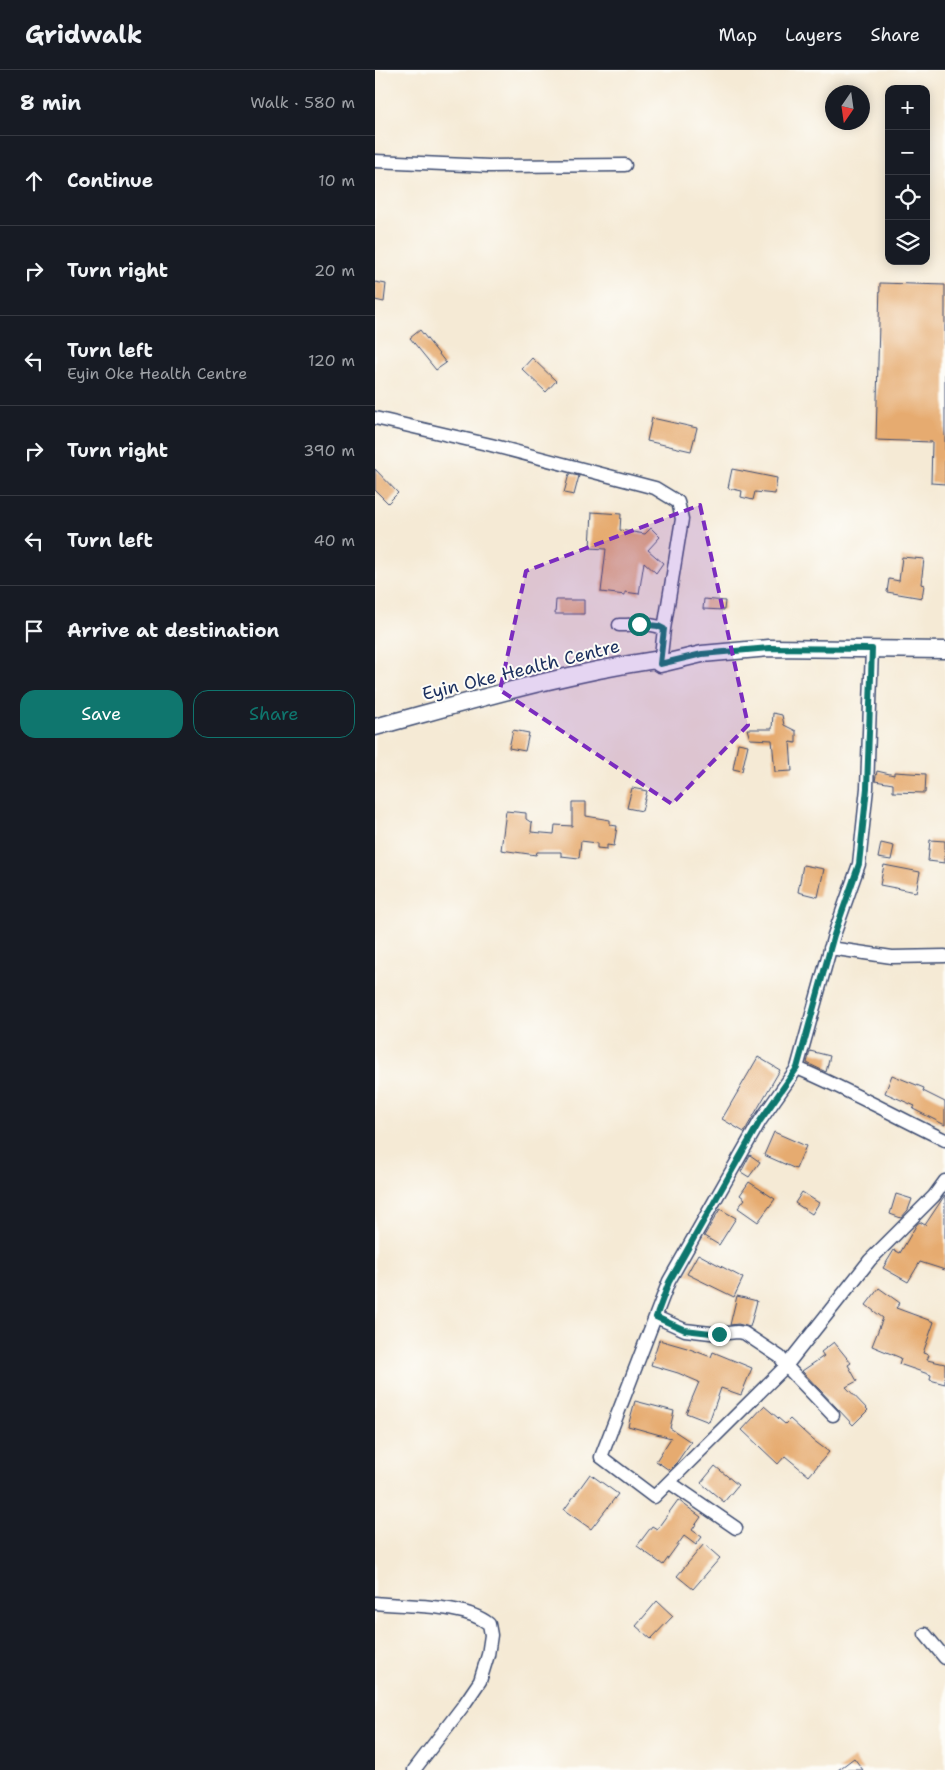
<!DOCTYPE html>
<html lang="en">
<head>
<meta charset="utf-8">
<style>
	body { margin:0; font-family:"Shantell Sans",sans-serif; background:#20242c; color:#f1f3f6 }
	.controls { position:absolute; right:15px; top:15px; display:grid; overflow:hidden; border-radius:10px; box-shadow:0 2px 12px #0003 }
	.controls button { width:45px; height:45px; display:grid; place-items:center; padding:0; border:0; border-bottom:1px solid #363941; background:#171b24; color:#f1f3f6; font:25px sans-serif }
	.compass { position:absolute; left:450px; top:15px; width:45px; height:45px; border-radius:50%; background:#171b24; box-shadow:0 2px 12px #0003; rotate:193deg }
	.stop { position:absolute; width:15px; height:15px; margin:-11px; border:4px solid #0f766e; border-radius:50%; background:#fff }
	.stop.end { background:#0f766e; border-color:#fff; box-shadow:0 1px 5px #0008 }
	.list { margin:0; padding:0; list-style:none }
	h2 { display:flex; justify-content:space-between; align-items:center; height:65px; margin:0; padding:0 20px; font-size:21px }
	h2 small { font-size:16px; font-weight:400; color:#9ea1a6 }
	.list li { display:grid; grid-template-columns:32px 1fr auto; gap:15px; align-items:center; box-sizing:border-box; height:90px; padding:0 20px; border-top:1px solid #363941 }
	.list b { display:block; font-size:19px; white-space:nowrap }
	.list p { margin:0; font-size:16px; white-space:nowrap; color:#9ea1a6 }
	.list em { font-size:16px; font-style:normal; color:#9ea1a6 }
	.actions { display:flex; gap:10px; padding:15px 20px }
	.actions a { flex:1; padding:11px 0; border:1px solid #0f766e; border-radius:15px; text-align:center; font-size:18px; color:#0f766e }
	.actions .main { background:#0f766e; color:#fff }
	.icon { flex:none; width:28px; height:28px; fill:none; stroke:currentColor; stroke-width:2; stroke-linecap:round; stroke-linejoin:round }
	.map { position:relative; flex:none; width:570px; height:1700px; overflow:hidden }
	header { display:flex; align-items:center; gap:30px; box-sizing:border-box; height:70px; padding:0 25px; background:#171b24; border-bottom:1px solid #363941 }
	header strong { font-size:24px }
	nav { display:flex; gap:28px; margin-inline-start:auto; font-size:18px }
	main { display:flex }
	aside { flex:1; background:#171b24 }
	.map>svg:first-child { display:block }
</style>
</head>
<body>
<header>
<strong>Gridwalk</strong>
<nav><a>Map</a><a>Layers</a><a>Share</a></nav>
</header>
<main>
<aside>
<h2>8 min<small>Walk · 580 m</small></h2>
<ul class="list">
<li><svg class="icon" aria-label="ahead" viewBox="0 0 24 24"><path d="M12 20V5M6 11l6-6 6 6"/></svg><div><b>Continue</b></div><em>10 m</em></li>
<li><svg class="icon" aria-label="right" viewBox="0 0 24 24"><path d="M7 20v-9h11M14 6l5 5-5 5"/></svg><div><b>Turn right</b></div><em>20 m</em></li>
<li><svg class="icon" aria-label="left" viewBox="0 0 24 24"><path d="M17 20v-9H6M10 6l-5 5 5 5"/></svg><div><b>Turn left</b><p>Eyin Oke Health Centre</p></div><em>120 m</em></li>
<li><svg class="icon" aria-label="right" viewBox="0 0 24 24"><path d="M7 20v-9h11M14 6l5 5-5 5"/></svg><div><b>Turn right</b></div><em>390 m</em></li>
<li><svg class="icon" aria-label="left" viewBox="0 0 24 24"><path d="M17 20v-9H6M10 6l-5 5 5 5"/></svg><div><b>Turn left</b></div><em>40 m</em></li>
<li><svg class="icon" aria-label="arrive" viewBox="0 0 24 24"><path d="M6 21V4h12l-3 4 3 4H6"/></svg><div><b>Arrive at destination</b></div></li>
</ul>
<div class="actions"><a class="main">Save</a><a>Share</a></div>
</aside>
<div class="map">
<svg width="570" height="1700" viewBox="0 0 570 1700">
	<rect width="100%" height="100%" fill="#fdfcf7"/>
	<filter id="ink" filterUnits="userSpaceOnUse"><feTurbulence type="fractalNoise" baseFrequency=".02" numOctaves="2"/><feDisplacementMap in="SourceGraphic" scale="10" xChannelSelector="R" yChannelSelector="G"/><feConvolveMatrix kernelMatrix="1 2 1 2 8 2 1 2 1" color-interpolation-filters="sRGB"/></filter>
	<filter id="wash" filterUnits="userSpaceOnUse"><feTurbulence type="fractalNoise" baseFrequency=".0096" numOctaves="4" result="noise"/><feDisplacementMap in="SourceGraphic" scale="20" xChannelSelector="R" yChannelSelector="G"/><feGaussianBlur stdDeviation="1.12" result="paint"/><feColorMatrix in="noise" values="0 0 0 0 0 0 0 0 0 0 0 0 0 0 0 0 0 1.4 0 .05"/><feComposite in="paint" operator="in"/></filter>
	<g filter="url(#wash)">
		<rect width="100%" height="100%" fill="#f5ead5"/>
		<g id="blocks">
			<!-- building -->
			<path fill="#e6ab6f" d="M0 212 11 214 9 232 0 230Z
				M505 213 570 215V414L556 413 557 372 501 370Z
				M45 260 71 293 61 300 35 268Z
				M157 288 181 311 171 322 147 299Z
				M277 348 322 358 316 381 272 371Z
				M0 399 23 423 13 433 0 420Z
				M357 399 402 408 400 424 380 422 378 430 366 427 367 421 353 418Z
				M194 404 204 406 199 425 189 423Z
				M217 442 246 444 245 460 270 464 276 458 285 467 273 480 288 493 281 503 269 492 264 524 250 522V525L226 522 231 479 215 478Z
				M527 487 549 489 546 514 549 515 547 528 512 522 514 509 524 511Z
				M329 529 350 531 349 540 328 539Z
				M181 530H209V544H180Z
				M398 643 407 645 409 655 421 661V673L415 672 417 701 400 702 397 670 375 669 372 659H397Z
				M138 660 154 663 150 681 134 678Z
				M363 673 373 675 367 701 358 699Z
				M502 701 519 705V702L551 704 550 723 518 722V714L500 711Z
				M257 718 272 721 267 741 252 738Z
				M197 732H211V746L235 750V755L242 756 239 776 232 775V779L222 778V773L206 771 204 788 186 786V782H162L161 785 126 780 131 741 151 743V749L157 753 156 762 179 764 180 755 197 756Z
				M555 770 570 771V793L553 791Z
				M506 773 519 776 516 790 503 788Z
				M428 795 449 799 443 827 423 822Z
				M509 795 545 802 541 822 505 815Z
				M435 981 455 986 451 1002 432 993Z
				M383 987 405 1000 369 1062 347 1049Z
				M517 1005 549 1018 548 1021 570 1032V1055L538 1039 540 1036 510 1023Z
				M399 1062 431 1076 421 1099 389 1085Z
				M375 1085 385 1092 374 1107 366 1102Z
				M374 1112 400 1129 383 1152 363 1138 370 1129 365 1125Z
				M427 1122 444 1133 437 1144 420 1133Z
				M521 1124 537 1129 533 1140 526 1148 515 1144Z
				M570 1125V1200L545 1192 533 1212 508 1198 519 1180 525 1183 542 1154 545 1152 550 1155Z
				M345 1139 361 1148 344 1175 329 1166Z
				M323 1184 368 1208 359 1227 312 1204Z
				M504 1218 525 1233 521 1238 559 1252 548 1283 554 1285 552 1290 570 1294V1314L555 1310 556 1305 524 1294 526 1288 497 1276 508 1248 491 1235Z
				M362 1226 382 1231 375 1257 363 1254 355 1255Z
				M284 1270 312 1278 336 1287 338 1282 377 1298 366 1325 346 1318 334 1352 311 1343 324 1312 303 1303 276 1295Z
				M459 1272 476 1293 473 1295 482 1311 471 1317 493 1340 478 1355 427 1301 449 1286 446 1282Z
				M260 1331 299 1341 295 1358 316 1372 302 1392 294 1400 281 1391 296 1368 253 1356Z
				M389 1336 410 1354 415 1349 438 1370 454 1382 434 1406 410 1386 403 1394 367 1360Z
				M340 1396 363 1415 349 1432 326 1413Z
				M215 1404 243 1424 216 1459 189 1440Z
				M303 1430 326 1447 317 1460 327 1467 321 1475 309 1466 288 1495 262 1476 277 1456 282 1459Z
				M329 1474 345 1488 318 1519 302 1506Z
				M282 1531 298 1546 276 1569 261 1556Z
				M479 1688 488 1700H463Z"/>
		</g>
	</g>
	<g filter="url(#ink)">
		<use href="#blocks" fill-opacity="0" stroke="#3c4b70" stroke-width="1"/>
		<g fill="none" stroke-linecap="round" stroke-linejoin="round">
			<!-- minor casing -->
			<g stroke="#3c4b70" stroke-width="15">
				<path id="minor" d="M0 91 114 96 250 95
					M0 348 116 375 280 418 303 432 307 449 289 559 285 594
					M244 555C259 555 276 552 289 559
					M455 878 517 887 570 886
					M422 998C472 1019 520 1046 570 1070
					M281 1247 310 1260 344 1264 362 1262 369 1263 405 1287 411 1296 458 1345
					M294 1412 411 1296 495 1190 559 1126 570 1111
					M361 1458 294 1412 279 1427 226 1387 294 1211 385 1051 422 998 459 865 484 794 492 718 497 579
					M0 1533C32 1537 88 1533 114 1554L116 1565 113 1585 105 1611 88 1636 39 1700
					M550 1564 570 1588"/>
			</g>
			<!-- major casing -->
			<g stroke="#3c4b70" stroke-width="19">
				<path id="major" d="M0 657C93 632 185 604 280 590L285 594 327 584 394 578 570 580"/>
			</g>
			<!-- minor -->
			<use href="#minor" stroke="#fff" stroke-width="12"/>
			<!-- major -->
			<use href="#major" stroke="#fff" stroke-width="16"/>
		</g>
	</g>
	<g fill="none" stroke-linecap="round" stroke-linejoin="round" filter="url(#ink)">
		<!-- route -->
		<path stroke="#0f766e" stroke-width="6" d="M264 554 283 556 289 559 285 594 327 584 394 578 497 579 492 718 484 794 459 865 422 998 385 1051 294 1212 281 1247 310 1260 344 1264"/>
	</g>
	<!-- marked area -->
	<path fill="#7b2cbf" fill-opacity="0.2" stroke="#7b2cbf" stroke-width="4" stroke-dasharray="10 6" stroke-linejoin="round" d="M325 435 373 655 297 734 125 620 151 501Z"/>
	<g text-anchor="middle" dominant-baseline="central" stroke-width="4" stroke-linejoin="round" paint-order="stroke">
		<!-- street labels -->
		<g font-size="18" fill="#1b2f5e" stroke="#fdfcf7">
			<text transform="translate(146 600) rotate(-14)">Eyin Oke Health Centre</text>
		</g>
	</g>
</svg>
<div class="controls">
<button>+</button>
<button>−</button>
<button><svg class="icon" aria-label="locate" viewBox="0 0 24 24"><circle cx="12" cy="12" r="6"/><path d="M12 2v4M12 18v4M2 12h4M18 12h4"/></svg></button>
<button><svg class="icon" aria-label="layers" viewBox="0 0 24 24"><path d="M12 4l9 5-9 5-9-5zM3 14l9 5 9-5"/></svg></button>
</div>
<svg class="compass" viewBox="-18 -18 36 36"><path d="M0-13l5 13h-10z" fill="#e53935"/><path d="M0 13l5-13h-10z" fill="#9ea1a6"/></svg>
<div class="stop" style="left:264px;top:554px"></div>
<div class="stop end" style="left:344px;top:1264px"></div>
</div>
</main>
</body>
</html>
